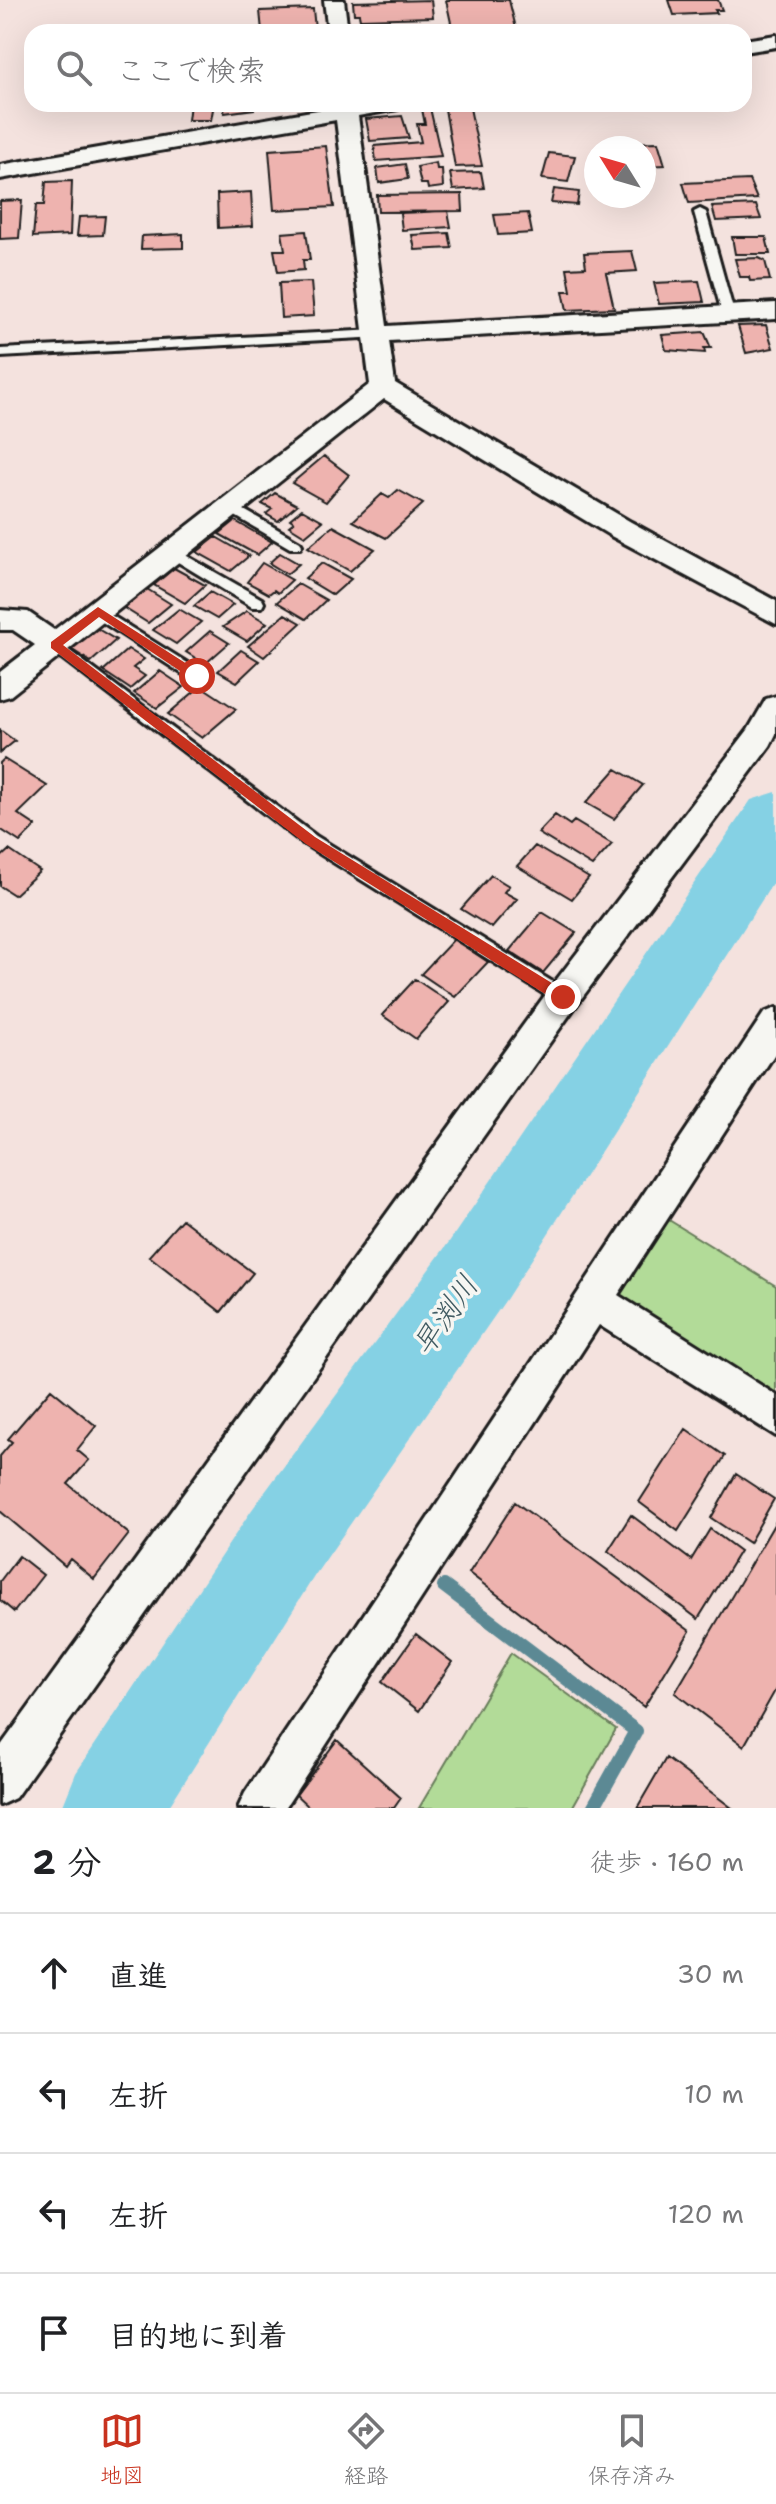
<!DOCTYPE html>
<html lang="ja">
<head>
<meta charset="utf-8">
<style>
	body { margin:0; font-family:"Shantell Sans","Klee One",sans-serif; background:#f6f6f6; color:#202124 }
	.compass { position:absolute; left:584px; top:136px; width:72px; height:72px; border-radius:50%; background:#fff; box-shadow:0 8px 32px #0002; rotate:307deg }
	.stop { position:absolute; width:24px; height:24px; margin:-18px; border:6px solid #c8321e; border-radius:50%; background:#fff }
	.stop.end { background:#c8321e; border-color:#fff; box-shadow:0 2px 8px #0008 }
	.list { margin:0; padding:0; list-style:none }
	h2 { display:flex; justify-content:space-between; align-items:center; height:104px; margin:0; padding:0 32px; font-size:34px }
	h2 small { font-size:26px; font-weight:400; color:#757577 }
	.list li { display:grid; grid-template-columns:52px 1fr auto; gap:24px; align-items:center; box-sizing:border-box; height:120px; padding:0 32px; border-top:2px solid #e0e0e0 }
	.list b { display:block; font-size:30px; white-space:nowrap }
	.list em { font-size:26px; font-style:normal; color:#757577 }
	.icon { flex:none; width:44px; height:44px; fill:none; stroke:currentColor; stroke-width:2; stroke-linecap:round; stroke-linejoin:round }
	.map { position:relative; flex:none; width:776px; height:1808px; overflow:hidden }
	.search { position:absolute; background:#fff; box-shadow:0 8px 32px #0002; left:24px; right:24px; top:24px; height:88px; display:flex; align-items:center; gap:20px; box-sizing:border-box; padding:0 28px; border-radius:24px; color:#757577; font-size:30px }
	.sheet { height:584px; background:#fff }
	nav { display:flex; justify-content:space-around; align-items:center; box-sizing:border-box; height:112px; border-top:2px solid #e0e0e0; background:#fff; font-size:22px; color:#757577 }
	nav a { display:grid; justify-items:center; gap:4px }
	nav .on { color:#c8321e }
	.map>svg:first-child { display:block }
</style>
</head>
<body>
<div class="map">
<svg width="776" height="1808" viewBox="0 0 776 1808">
	<rect width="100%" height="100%" fill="#f4e2de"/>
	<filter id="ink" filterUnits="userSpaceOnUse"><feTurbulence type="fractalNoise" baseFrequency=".0125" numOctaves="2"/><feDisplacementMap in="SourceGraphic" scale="16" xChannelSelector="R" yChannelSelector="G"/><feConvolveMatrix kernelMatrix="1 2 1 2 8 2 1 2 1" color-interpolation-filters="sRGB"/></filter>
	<g filter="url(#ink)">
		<!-- green -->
		<path fill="#b2db98" stroke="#677c5a" stroke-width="2" d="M664 1217 776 1286V1406L610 1299Z
			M511 1653 616 1729 572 1808H419Z"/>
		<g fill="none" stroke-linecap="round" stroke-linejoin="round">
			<!-- stream -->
			<path stroke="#5b8994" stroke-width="14" d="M444 1586 636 1731 593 1808"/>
			<!-- river -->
			<path fill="#85d1e4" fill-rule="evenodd" d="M776 792V878L507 1298 315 1575 168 1808H62L76 1773 251 1511 449 1242 751 800Z"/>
		</g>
		<!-- building -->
		<path fill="#eeb3af" stroke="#1c1c1c" stroke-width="2" d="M431 0 433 17 360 19 359 14H354L353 2Z
			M446 0H509L517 32H453Z
			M669 0H718L722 10H715L717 13 674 15Z
			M313 9 315 29 262 31 260 11Z
			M427 25 429 32H396V26Z
			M190 104H214L211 120H188Z
			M225 104H254V109L224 113Z
			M527 104H562L563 108 529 110Z
			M430 108 441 156 376 161 374 146 421 142 417 124H425L422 109Z
			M470 108 482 166 455 167 445 109Z
			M402 116 409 138 370 141 366 119Z
			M658 142 665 165 644 166V148H629L628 143Z
			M326 146 334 207 274 210 269 150Z
			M549 153 575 156 568 182 542 179Z
			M436 163 437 169H442L443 187 428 189 427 184H421L417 167Z
			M405 164 408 179 379 183 377 168Z
			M481 172 484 188 453 190 450 173Z
			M749 180 757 199 689 203 683 183Z
			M72 181 70 235 33 237 36 205H44L46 182Z
			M554 189 579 192 577 205 551 203Z
			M251 192 253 226 218 228 217 194Z
			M462 194 463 211 378 212 377 195Z
			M22 200 19 238 0 239V201Z
			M756 205 761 219 716 221 712 207Z
			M448 211 451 227 402 230 400 213Z
			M528 213 532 233 498 235 494 215Z
			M105 216 103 235 77 236 79 217Z
			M306 231 310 260H303L304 270 278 272 274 250H285L282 233Z
			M449 233 452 248 415 250 412 235Z
			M183 234V248L141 249 142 236Z
			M732 237H766L770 254H735Z
			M632 251 637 271 606 273 614 308 567 310 563 291H571L567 268 586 267 584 253Z
			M759 258 765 261 770 280 750 281 749 277H740L735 259Z
			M699 281 704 302 659 304 654 283Z
			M311 282 314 316 281 318 279 283Z
			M766 325 773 348 746 353 738 326Z
			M704 332 711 348H704L705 353 666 350 662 335Z
			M324 456 349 475 326 502 292 483Z
			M398 490 423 504 386 538 353 521 382 494 389 498Z
			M275 493 297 505 278 521 266 514 272 509 262 504Z
			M302 509 323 521 305 536 289 526 294 522 290 519Z
			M235 521 272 542 257 555 219 534Z
			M333 526 375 549 350 571 308 547Z
			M216 537 249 556 231 571 197 552Z
			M280 553 299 564 287 574 269 563Z
			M262 563 292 580 278 593 274 590 269 594 247 582Z
			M322 563 351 579 333 595 305 578Z
			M174 568 205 585 185 603 154 585Z
			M298 584 326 600 306 619 277 602Z
			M147 589 171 604 148 623 124 608Z
			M210 592 233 605 217 619 194 606Z
			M179 609 201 622 176 644 153 630Z
			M247 611 267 623 247 641 223 627Z
			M285 614 301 623 264 657 248 646Z
			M96 628 116 640 91 662 71 649Z
			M210 631 229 643 205 664 186 652Z
			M128 649 144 659 133 668 145 676 130 689 103 671Z
			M241 650 259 661 237 682 218 671Z
			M160 671 184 687 157 708 134 693Z
			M201 686 236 709 202 738 168 714Z
			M0 730 15 741 0 753Z
			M4 759 47 786 18 814 36 826 20 842 0 829V763Z
			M616 769 643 785 614 819 586 803Z
			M555 815 570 825 574 821 612 844 592 866 538 833Z
			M535 846 589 878 572 899 517 866Z
			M9 850 40 871 14 895 0 886V858Z
			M491 875 509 886 504 892 517 899 492 928 461 909Z
			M542 912 576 933 543 973 509 951Z
			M454 939 488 962 455 997 421 974Z
			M415 979 449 1002 416 1039 382 1015Z
			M182 1219 253 1273 221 1312 149 1256Z
			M51 1389 96 1426 77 1450 89 1460 68 1484 129 1534 94 1579 70 1559 65 1566 0 1511V1456L12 1442 8 1439Z
			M686 1429 725 1456 678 1531 639 1502Z
			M736 1474 774 1499 749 1543 711 1518Z
			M515 1502 690 1631 644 1707 469 1573Z
			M631 1515 691 1560 710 1529 740 1551 698 1619 608 1551Z
			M776 1521V1689L744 1746 675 1693Z
			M19 1556 43 1575 14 1612 0 1600V1581Z
			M416 1634 452 1662 419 1711 382 1682Z
			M337 1740 401 1798 394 1808H310L296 1795Z
			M666 1758 732 1808H637Z"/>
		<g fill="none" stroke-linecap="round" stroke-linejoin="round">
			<!-- lane casing -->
			<g stroke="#1c1c1c" stroke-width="6">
				<path id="lane" d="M700 209 706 212 734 313 732 316H724L722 313 694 212Z
					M377 330 381 331V337L0 357V349Z
					M230 502 300 542 302 545 300 548H290L225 510V504Z
					M173 548 262 599 264 603 262 607H252L168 556 166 553Z
					M98 607 202 672 204 676 202 680H192L93 616 91 612Z
					M55 640 316 836 569 992 571 997 569 1002 563 1004 557 1002 304 844 50 649 48 645 50 641Z"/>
			</g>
			<!-- street casing -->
			<g stroke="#1c1c1c" stroke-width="6">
				<path id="street" d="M324 0H344L348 32H328Z
					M776 35V47L744 52V40Z
					M334 104H401L398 109 358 116 387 326 776 303V319L389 341 395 383 631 522 776 601V624L611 536 384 399 10 696 0 699V672L35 645 13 630H0V610L28 612 54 630 370 384 336 120 0 179V165L335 107Z
					M776 696V734L770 746 575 1007 15 1798 0 1805V1747L551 987 748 730 766 699Z
					M776 1008V1052L618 1295 776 1395V1436L599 1325 285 1808H238L245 1793 764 1013Z"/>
			</g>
			<!-- lane -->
			<use href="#lane" fill="#f6f6f2" fill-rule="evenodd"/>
			<!-- street -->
			<use href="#street" fill="#f6f6f2" fill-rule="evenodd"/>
		</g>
	</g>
	<!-- route -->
	<path fill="#c8321e" d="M98 607 201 673V679H192L99 617 63 645 315 837 568 993V1002H558L306 844 51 648V642Z"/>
	<g text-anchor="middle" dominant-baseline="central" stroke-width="7" stroke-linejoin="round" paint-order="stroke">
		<!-- water labels -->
		<g font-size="30" font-style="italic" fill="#415b62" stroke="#f6f6f2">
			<text transform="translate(445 1315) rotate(-55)">早渕川</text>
		</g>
	</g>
</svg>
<svg class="compass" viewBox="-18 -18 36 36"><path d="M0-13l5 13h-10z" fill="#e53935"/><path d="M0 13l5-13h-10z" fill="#757577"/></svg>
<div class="stop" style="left:197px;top:676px"></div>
<div class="stop end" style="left:563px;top:997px"></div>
<div class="search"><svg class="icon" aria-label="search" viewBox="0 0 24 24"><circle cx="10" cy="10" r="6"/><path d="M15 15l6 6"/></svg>ここで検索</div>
</div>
<section class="sheet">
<h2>2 分<small>徒歩 · 160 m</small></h2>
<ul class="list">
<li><svg class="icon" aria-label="ahead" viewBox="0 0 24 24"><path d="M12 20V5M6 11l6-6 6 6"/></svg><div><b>直進</b></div><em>30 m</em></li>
<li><svg class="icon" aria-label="left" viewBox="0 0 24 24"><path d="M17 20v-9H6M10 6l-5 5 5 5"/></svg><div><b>左折</b></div><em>10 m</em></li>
<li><svg class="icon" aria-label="left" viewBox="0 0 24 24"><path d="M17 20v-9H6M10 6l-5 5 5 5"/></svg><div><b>左折</b></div><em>120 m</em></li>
<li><svg class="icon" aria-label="arrive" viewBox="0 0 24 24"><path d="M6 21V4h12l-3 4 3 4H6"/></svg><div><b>目的地に到着</b></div></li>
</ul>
</section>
<nav>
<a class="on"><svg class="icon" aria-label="map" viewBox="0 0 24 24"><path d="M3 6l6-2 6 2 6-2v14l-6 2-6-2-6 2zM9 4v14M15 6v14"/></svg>地図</a>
<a><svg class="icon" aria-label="directions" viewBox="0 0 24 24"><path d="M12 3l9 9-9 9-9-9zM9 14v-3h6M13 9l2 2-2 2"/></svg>経路</a>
<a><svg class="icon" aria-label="saved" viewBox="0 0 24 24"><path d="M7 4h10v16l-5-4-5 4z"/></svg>保存済み</a>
</nav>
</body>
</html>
